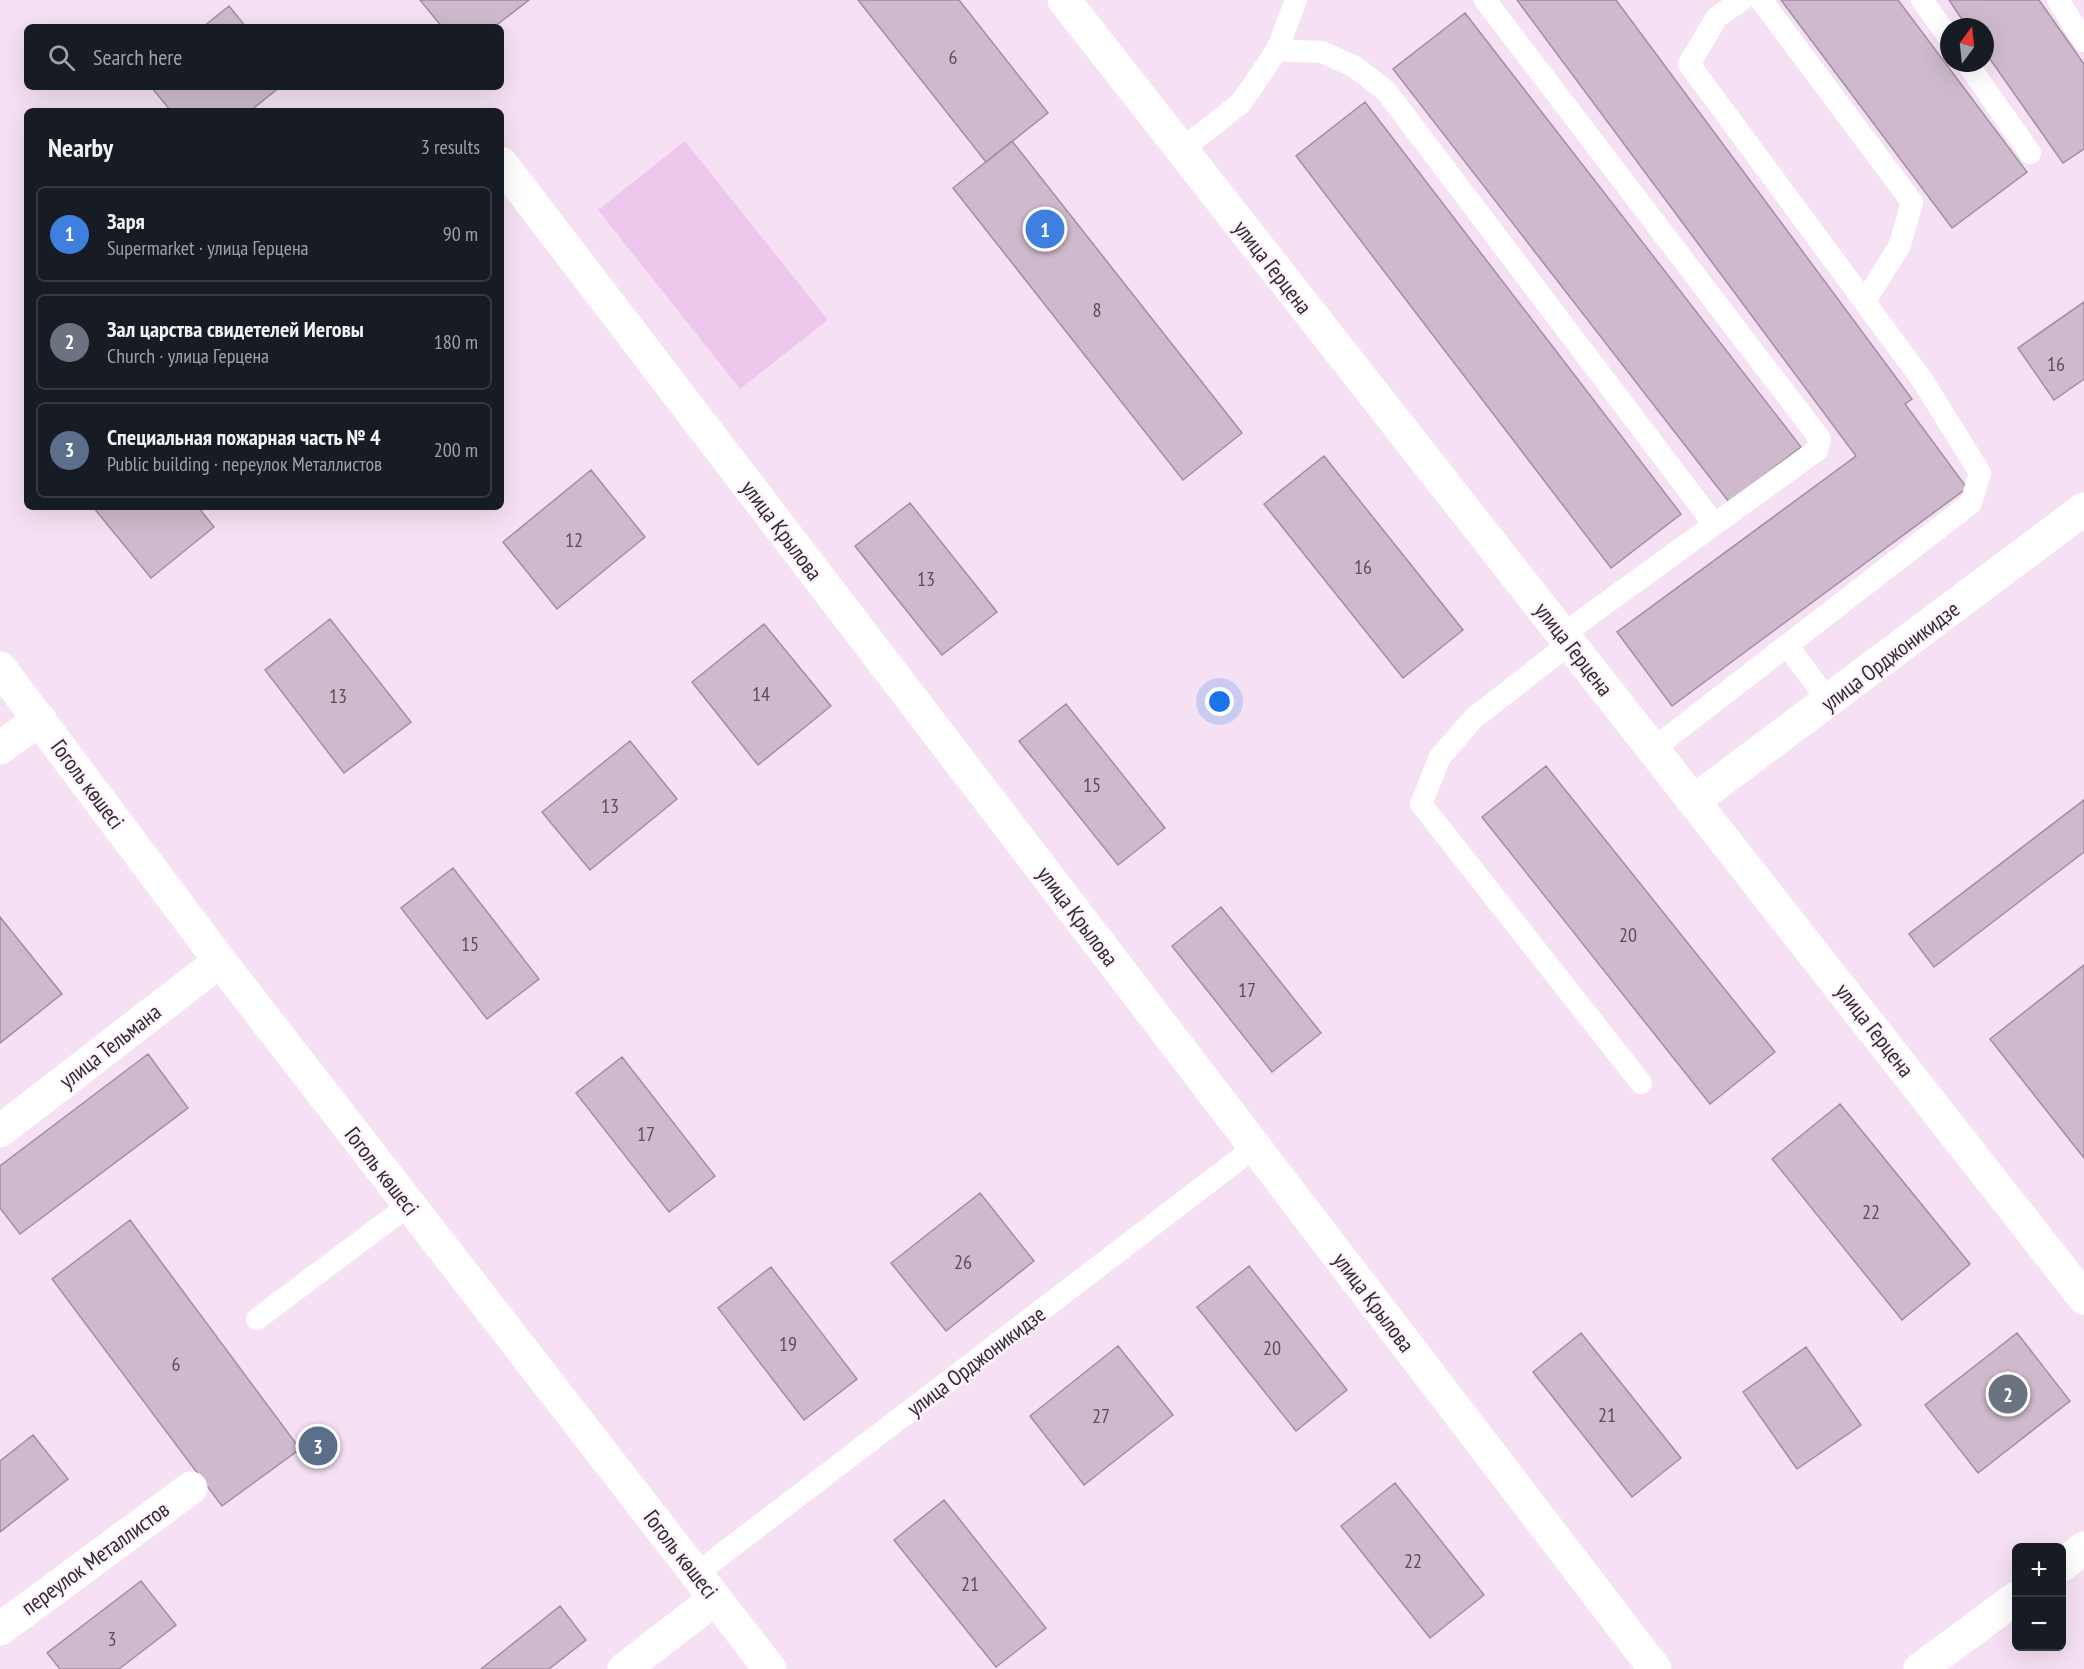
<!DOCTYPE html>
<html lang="en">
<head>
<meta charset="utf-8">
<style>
	body { margin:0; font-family:"PT Sans Narrow",sans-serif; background:#242831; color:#f1f3f6 }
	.controls { position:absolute; right:18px; bottom:18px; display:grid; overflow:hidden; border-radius:9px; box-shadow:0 6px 24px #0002 }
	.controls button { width:54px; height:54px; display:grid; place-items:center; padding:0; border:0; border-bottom:2px solid #363941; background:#171b24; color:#f1f3f6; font:30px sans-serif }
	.compass { position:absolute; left:1940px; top:18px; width:54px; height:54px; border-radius:50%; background:#171b24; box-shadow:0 6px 24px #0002; rotate:15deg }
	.you { position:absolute; left:1220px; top:702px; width:21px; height:21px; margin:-15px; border:4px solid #fff; border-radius:50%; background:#1a73e8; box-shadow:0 0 0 9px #1a73e833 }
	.badge { display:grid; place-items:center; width:39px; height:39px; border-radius:50%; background:#2563eb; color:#fff; font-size:20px; font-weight:700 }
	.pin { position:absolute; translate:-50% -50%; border:3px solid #fff; box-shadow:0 2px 6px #0006 }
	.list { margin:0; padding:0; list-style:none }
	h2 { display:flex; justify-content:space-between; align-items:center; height:78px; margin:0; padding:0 24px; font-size:26px }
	h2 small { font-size:20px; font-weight:400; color:#9ea1a6 }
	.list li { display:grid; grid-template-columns:39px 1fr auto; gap:18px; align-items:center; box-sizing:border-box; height:96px; margin:0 12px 12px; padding:0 12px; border:2px solid #363941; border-radius:9px }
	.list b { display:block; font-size:22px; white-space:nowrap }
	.list p { margin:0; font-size:20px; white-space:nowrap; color:#9ea1a6 }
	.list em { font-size:20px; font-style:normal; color:#9ea1a6 }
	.icon { flex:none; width:33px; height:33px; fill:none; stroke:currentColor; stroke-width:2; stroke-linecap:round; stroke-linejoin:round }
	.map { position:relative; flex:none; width:2084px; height:1669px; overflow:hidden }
	.search { position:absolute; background:#171b24; box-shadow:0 6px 24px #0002; left:24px; top:24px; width:480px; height:66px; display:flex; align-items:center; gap:15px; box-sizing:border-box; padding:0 21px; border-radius:9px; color:#9ea1a6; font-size:22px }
	.panel { position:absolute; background:#171b24; box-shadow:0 6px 24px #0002; left:24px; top:108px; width:480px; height:402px; border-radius:9px }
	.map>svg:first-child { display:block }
</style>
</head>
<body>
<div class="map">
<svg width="2084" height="1669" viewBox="0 0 2084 1669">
	<rect width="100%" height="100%" fill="#f5e1f3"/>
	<!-- garden -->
	<path fill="#eec8ec" d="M685 141 828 320 740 389 598 210Z"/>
	<!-- building -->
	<path fill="#cebacc" stroke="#a18ea0" stroke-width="1.5" d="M420 0H529L494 27H442Z
		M858 0H959L1048 113 986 162Z
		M1517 0H1616L1912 399 1905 404 1967 488 1672 706 1617 632 1856 456Z
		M1781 0H1898L2027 172 1952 228Z
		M1949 0H2039L2084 64V149L2063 163 1985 52V27H1967Z
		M229 6 246 27H203Z
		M1465 13 1801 447 1729 502 1393 69Z
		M151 87H280L250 111H171Z
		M1365 102 1681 514 1611 568 1296 156Z
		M1012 141 1242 433 1183 480 953 188Z
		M2084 302V379L2054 400 2018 348Z
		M1324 456 1463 630 1403 678 1264 504Z
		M591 470 645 537 557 609 503 542Z
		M910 503 997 612 942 655 855 546Z
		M93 507H198L214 527 151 578Z
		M330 619 411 722 344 773 265 670Z
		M764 624 831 706 758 765 692 682Z
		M1066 704 1165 828 1118 865 1019 741Z
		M630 741 677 799 590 870 542 812Z
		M1546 766 1775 1052 1710 1104 1482 817Z
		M2084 800V852L1934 967 1909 934Z
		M453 868 539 979 487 1019 401 908Z
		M1221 907 1321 1033 1272 1072 1172 946Z
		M0 917 62 994 0 1043Z
		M2084 965V1158L1990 1039Z
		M148 1054 188 1108 20 1234 0 1208V1166Z
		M622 1057 715 1176 669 1212 576 1093Z
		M1840 1104 1970 1264 1902 1320 1772 1159Z
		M980 1193 1034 1261 946 1331 891 1263Z
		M130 1220 300 1449 222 1506 52 1279Z
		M1249 1266 1347 1390 1296 1431 1197 1307Z
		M771 1267 857 1379 804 1420 718 1308Z
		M1581 1333 1681 1458 1632 1497 1533 1372Z
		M2017 1333 2070 1401 1978 1473 1925 1405Z
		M1118 1346 1173 1415 1084 1485 1030 1416Z
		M1806 1347 1861 1425 1797 1469 1743 1392Z
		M33 1435 68 1479 0 1532V1461Z
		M1395 1483 1484 1595 1430 1638 1341 1526Z
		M944 1500 1046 1628 996 1667 894 1540Z
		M141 1581 176 1625 119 1669H60L47 1653Z
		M560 1606 586 1640 549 1669H481Z"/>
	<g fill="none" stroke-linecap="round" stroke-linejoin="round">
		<!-- lane -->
		<path stroke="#fff" stroke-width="22" d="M1485 0 1820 439 1817 450 1562 635
			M1761 0 1912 202 1900 245 1865 301
			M1922 0 1949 38
			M2058 0 2084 41
			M1277 50 1322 52 1355 67 1386 91 1714 524
			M1967 63 2030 153
			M1181 150 1241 103 1277 50 1296 0
			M1569 644 1474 718 1440 757 1421 804 1641 1083
			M1787 645 1829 702
			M1653 749 1971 503 1980 473 1923 381 1689 64 1717 17 1742 0
			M257 1319 409 1205
			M696 1574 1255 1147"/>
		<!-- street -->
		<path stroke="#fff" stroke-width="33" d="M1064 0 2084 1298
			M501 163 1655 1669
			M0 748 40 719
			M1695 800 2084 509
			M0 1131 220 961
			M2062 1565 2084 1548
			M0 1629 191 1488
			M624 1669 715 1599
			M1920 1669 2016 1598"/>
		<!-- primary -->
		<path stroke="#fff" stroke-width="33" d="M0 668 220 961 770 1669"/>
	</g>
	<g text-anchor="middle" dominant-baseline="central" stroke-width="4.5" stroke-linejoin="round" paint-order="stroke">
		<!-- number labels -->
		<g font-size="20" fill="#594e58">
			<text x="953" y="57">6</text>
			<text x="1097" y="310">8</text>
			<text x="2056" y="364">16</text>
			<text x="574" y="540">12</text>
			<text x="1363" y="567">16</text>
			<text x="926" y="579">13</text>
			<text x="761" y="694">14</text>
			<text x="338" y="696">13</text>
			<text x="1092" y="785">15</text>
			<text x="610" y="806">13</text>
			<text x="1628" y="935">20</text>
			<text x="470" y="944">15</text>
			<text x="1247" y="990">17</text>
			<text x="646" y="1134">17</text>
			<text x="1871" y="1212">22</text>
			<text x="963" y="1262">26</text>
			<text x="788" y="1344">19</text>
			<text x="1272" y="1348">20</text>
			<text x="176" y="1364">6</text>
			<text x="1607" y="1415">21</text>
			<text x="1101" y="1416">27</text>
			<text x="1413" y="1561">22</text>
			<text x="970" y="1584">21</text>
			<text x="112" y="1639">3</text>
		</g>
		<!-- street labels -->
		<g font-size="22" fill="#322a31" stroke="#fdf1fc">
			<text transform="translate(1273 267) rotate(52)">улица Герцена</text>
			<text transform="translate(782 530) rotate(53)">улица Крылова</text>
			<text transform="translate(1574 649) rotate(52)">улица Герцена</text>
			<text transform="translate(1890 656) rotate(-37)">улица Орджоникидзе</text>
			<text transform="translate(88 784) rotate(53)">Гоголь көшесі</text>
			<text transform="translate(1078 916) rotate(53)">улица Крылова</text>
			<text transform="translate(1875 1030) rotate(52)">улица Герцена</text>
			<text transform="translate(110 1046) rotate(-38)">улица Тельмана</text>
			<text transform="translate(382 1171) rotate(52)">Гоголь көшесі</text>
			<text transform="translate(1374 1302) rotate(53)">улица Крылова</text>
			<text transform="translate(976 1361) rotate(-37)">улица Орджоникидзе</text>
			<text transform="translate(681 1554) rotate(52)">Гоголь көшесі</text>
			<text transform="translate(95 1558) rotate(-36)">переулок Металлистов</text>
		</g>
	</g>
</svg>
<div class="controls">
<button>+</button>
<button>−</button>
</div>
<svg class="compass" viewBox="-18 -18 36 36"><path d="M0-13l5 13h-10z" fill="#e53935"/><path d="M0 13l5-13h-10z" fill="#9ea1a6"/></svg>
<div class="you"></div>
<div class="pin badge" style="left:1045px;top:229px;background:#3f7fe0">1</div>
<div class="pin badge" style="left:2008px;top:1394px;background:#6b7280">2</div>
<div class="pin badge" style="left:318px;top:1446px;background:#5c6f8a">3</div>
<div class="search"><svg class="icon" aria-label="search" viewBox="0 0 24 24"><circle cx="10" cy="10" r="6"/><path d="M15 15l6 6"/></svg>Search here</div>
<section class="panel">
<h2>Nearby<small>3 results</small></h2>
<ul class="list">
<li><span class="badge" style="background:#3f7fe0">1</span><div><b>Заря</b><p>Supermarket · улица Герцена</p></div><em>90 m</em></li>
<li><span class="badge" style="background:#6b7280">2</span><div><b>Зал царства свидетелей Иеговы</b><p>Church · улица Герцена</p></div><em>180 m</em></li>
<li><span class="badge" style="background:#5c6f8a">3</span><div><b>Специальная пожарная часть № 4</b><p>Public building · переулок Металлистов</p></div><em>200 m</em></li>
</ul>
</section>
</div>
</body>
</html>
